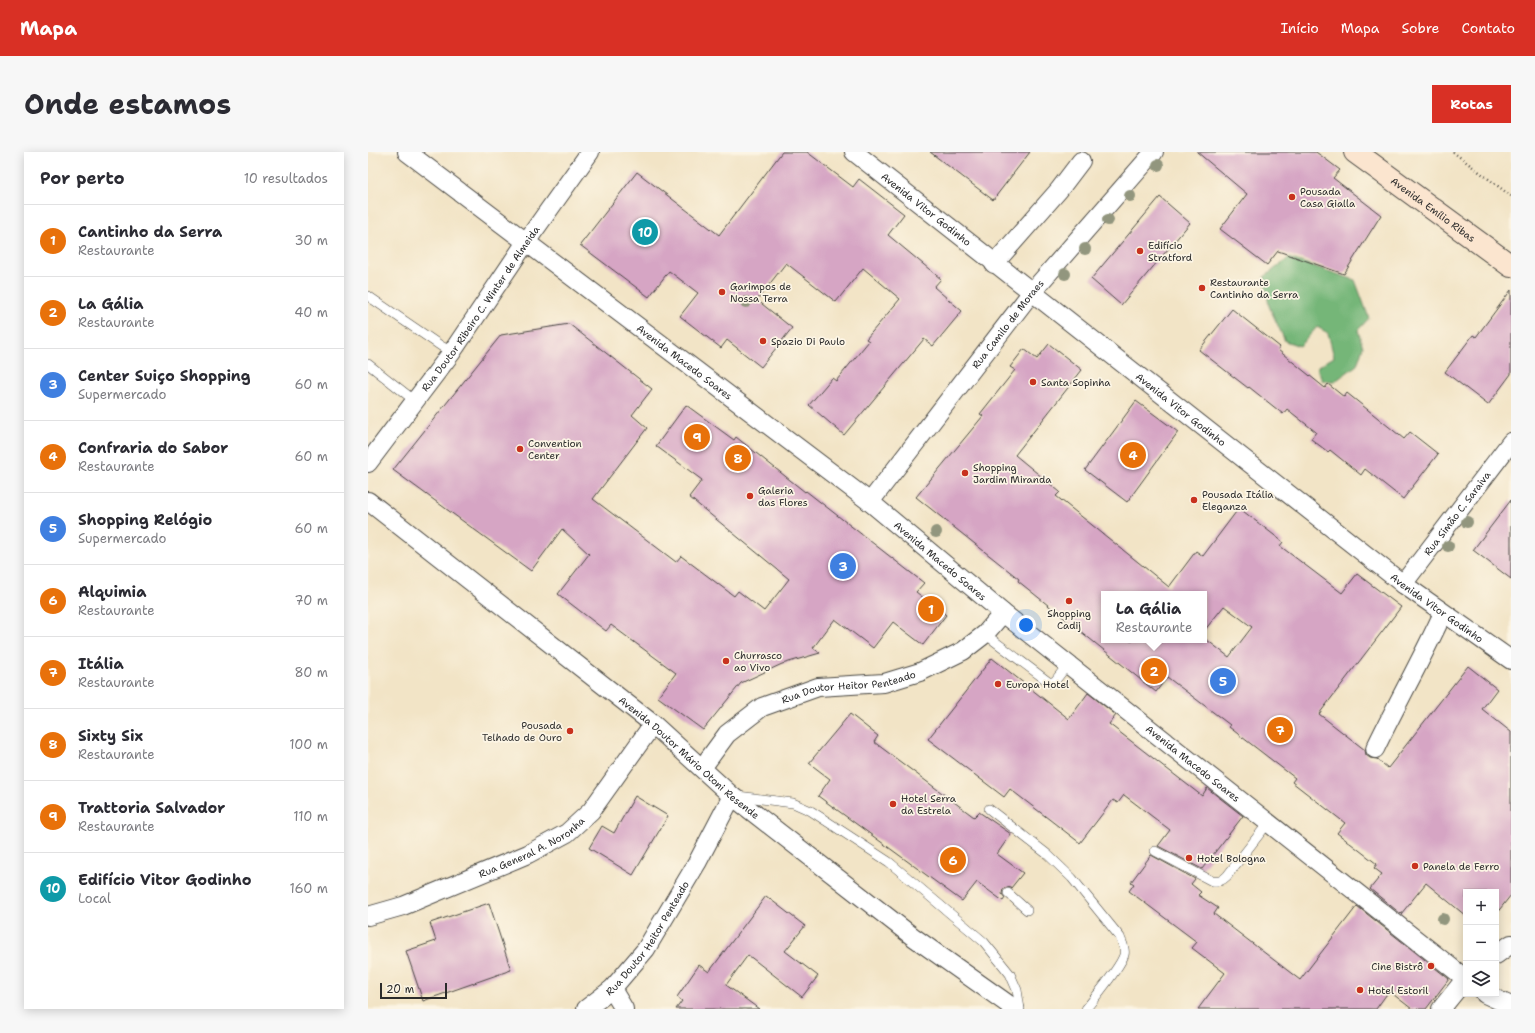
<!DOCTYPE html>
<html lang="pt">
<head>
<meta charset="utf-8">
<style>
	body { margin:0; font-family:"Shantell Sans",sans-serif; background:#f7f7f7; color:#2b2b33 }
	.controls { position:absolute; right:12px; bottom:12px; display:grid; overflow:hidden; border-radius:0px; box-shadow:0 2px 10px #0003 }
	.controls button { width:36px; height:36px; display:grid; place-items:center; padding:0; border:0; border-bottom:1px solid #e1e1e2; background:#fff; color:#2b2b33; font:20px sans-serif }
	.scale { position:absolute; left:12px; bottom:10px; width:67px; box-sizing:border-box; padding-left:4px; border:2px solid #2b2b2b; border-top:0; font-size:11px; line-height:14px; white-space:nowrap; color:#2b2b2b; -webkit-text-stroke:3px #fcf5e5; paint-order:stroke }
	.you { position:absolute; left:658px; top:473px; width:14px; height:14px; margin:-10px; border:3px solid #fff; border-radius:50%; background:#1a73e8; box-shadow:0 0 0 6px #1a73e833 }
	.badge { display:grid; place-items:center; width:26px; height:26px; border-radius:50%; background:#d93025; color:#fff; font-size:13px; font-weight:700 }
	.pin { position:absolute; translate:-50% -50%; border:2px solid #fff; box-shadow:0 1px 4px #0006 }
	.popup { position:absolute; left:733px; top:439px; width:106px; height:52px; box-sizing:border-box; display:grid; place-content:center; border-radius:0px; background:#fff; filter:drop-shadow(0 1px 3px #0005); font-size:13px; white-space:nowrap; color:#7c7c81 }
	.popup b { font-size:15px; color:#2b2b33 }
	.popup::after { content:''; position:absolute; left:50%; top:100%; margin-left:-8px; border:8px solid transparent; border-top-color:#fff }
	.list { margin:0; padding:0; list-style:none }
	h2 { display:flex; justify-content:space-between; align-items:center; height:52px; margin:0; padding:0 16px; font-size:17px }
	h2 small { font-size:13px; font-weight:400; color:#7c7c81 }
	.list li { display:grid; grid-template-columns:26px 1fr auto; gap:12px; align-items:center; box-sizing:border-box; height:72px; padding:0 16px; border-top:1px solid #e1e1e2 }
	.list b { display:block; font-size:15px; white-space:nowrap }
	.list p { margin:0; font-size:13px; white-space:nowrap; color:#7c7c81 }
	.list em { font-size:13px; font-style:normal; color:#7c7c81 }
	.icon { flex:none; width:22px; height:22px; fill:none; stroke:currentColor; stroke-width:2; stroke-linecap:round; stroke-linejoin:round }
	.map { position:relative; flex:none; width:1143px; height:857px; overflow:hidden; border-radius:0px }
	header { display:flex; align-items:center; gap:24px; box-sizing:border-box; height:56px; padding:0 20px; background:#d93025; color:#fff }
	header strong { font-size:19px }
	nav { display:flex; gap:22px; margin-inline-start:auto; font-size:14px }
	.intro { display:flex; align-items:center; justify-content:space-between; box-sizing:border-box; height:96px; padding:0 24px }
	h1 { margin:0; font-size:28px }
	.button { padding:10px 18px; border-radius:0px; background:#d93025; color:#fff; font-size:14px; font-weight:700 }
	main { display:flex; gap:24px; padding:0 24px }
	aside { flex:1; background:#fff; border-radius:0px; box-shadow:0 2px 10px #0003 }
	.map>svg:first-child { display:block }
</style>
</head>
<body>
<header>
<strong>Mapa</strong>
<nav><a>Início</a><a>Mapa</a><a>Sobre</a><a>Contato</a></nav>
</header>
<div class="intro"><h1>Onde estamos</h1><a class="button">Rotas</a></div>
<main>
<aside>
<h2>Por perto<small>10 resultados</small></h2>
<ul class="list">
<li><span class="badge" style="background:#e8710a">1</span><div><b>Cantinho da Serra</b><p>Restaurante</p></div><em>30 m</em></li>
<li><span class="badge" style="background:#e8710a">2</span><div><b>La Gália</b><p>Restaurante</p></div><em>40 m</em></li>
<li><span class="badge" style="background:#3f7fe0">3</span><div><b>Center Suiço Shopping</b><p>Supermercado</p></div><em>60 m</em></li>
<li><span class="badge" style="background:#e8710a">4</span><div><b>Confraria do Sabor</b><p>Restaurante</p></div><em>60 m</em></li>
<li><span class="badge" style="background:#3f7fe0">5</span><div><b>Shopping Relógio</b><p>Supermercado</p></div><em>60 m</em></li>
<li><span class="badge" style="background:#e8710a">6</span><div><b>Alquimia</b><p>Restaurante</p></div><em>70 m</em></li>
<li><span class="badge" style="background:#e8710a">7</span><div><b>Itália</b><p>Restaurante</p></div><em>80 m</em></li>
<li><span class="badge" style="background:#e8710a">8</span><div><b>Sixty Six</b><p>Restaurante</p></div><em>100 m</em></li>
<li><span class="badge" style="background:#e8710a">9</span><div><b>Trattoria Salvador</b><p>Restaurante</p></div><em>110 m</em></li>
<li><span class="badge" style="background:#0f9aa8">10</span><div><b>Edifício Vitor Godinho</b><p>Local</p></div><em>160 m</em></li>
</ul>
</aside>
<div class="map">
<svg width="1143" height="857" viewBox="0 0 1143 857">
	<rect width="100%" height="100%" fill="#fcf5e5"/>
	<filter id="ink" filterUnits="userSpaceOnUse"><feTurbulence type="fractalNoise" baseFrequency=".025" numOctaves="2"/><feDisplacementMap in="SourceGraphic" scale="8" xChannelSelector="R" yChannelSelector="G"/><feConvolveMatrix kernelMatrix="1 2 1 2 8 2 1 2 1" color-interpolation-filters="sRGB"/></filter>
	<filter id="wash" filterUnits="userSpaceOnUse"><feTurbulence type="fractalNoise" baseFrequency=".012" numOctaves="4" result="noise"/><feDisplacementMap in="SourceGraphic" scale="16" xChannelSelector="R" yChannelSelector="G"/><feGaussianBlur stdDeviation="0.9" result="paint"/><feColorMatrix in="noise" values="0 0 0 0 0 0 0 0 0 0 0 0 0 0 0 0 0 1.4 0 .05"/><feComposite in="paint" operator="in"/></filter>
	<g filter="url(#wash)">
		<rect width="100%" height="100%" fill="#f2e4c6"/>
		<!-- forest -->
		<path fill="#74b678" stroke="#507052" d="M921 106 987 128 1001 166 990 178 995 195 989 213 966 230 954 228 949 215 966 205 960 181 949 175 932 194 917 189 901 154 896 125Z"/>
		<g id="blocks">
			<!-- building -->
			<path fill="#d6a5c4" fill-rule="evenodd" d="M414 0H439L485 35 491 27 536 62 520 83 573 127 566 135 594 159 565 194 556 187 476 283 441 253 464 226 468 229 501 189 498 187 532 147 495 116 468 150 418 111 389 148 424 176 393 215 359 188 353 196 312 164 330 141 301 119 281 145 212 93 269 20 351 83Z
				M562 0H662L625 48Z
				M829 0H948L972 18 965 26 1013 63 976 122 910 99 899 113 852 77 879 42Z
				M792 45 822 71 753 153 723 127Z
				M1143 138V222L1120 253 1077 220 1105 183 1108 185Z
				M864 157 912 195 910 198 957 236 960 232 976 245 979 241 1036 287 1042 280 1070 302 1035 347 997 317 993 323 962 298 960 300 943 287 948 280 919 257 915 262 881 235 880 236 831 198Z
				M201 172 284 237 264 263 279 276 225 347 308 410 313 404 366 444 370 439 396 459 421 427 321 345 334 328 288 294 318 253 366 288 368 285 437 340 438 339 556 431 548 440 578 463 555 493 525 470 505 496 467 467 445 496 452 501 414 512 373 531 335 578 290 545 308 521 243 473 238 479 190 442 221 402 194 377 163 419 25 318 133 183Z
				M681 192 714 218 647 303 692 340 688 344 801 435 828 399 835 404 871 356 915 390 912 394 974 441 989 422 1033 455 951 562 997 598 998 603 1002 606 1009 607 1020 616 1100 514 1129 537 1114 557 1143 580V743L1128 762V740H1098V764L1058 731 1033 762 1002 737 1014 722 1006 716 1009 712 969 681 977 671 924 630 927 626 861 575 862 573 799 525 788 540 650 429 651 427 548 345 615 264 612 262 647 218 642 215 656 197 669 207ZM736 442H836V479L856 454 884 475 861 505 839 488H736Z
				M768 249 810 280 759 350 717 318Z
				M1143 348V427L1105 398Z
				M624 506 701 567 720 541 748 563 741 572 834 644 839 636 875 664 834 717 790 694 802 678 756 643 750 651 745 648 712 691 642 637 636 645 560 587Z
				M482 562 510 584 506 590 606 665 611 660 643 682 629 702 655 721 643 736 639 735 635 737 634 742 637 746 635 749 609 730 594 749 450 644 462 627 441 611Z
				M267 644 300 664 265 723 221 696 234 674 246 681Z
				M783 703 827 727 823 732 833 740 830 743 850 756 846 762 932 828 989 754 1081 827 1058 857H1044L1021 839 1008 857H830L857 821 824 796 829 790 761 739 766 732 763 730Z
				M398 744 437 774 417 799 450 824 434 845 380 803 358 833 391 857H308L314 849 309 845 331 813 341 820Z
				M121 751 143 818 55 849 38 799 68 789 62 771Z"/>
		</g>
	</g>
	<g filter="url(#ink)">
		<use href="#blocks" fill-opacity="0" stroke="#494742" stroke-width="1"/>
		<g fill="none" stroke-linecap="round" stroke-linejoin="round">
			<!-- lane casing -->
			<g stroke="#494742" stroke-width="10">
				<path id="lane" d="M0 144 73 194 84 200
					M0 212 47 249
					M617 482 682 531 687 529 700 512
					M370 644 425 651 443 659 521 710 616 790 642 822 649 838 652 857
					M621 657 679 702 704 726 752 785C754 791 758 797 756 803 752 816 727 845 718 857
					M787 699 844 729C851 730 854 729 859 724L900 671
					M640 741 659 758"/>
			</g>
			<!-- street casing -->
			<g stroke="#494742" stroke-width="20">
				<g id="street">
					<path id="s1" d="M39 0 502 350 635 461 1098 827"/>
					<path id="s2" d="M486 0 1035 432 1143 508"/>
					<path d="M626 112 691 38 713 9"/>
					<path id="s3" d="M0 311 84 200 158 90 222 0"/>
					<path id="s4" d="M0 349 285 572 364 644 544 784 647 857"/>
					<path id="s5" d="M502 350 663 141 786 0"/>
					<path id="s6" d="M1035 432 1143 290"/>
					<path d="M1007 597C1029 551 1054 507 1075 461"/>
					<path id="s7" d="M334 616 359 582 394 555 450 535 516 531 552 520 595 499 617 482 635 461"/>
					<path id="s8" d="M0 764 35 754 160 702 199 681 223 659 285 572"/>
					<path d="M1128 803 1143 792"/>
					<path d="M244 837 256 857"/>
					<path d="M1117 842 1143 854"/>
					<path id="s9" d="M218 857 244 837 278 797 329 711 364 644"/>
					<path d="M1073 857 1098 826"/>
				</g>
			</g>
			<!-- secondary casing -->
			<g stroke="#494742" stroke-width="24">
				<g id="secondary">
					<path id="s10" d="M987 0 1143 114"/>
				</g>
			</g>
			<!-- path -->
			<path stroke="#494742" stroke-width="2.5" stroke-dasharray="1 3" stroke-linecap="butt" d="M1085 0 1143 44"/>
			<!-- lane -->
			<use href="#lane" stroke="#fff" stroke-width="9"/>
			<!-- street -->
			<use href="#street" stroke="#fff" stroke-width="18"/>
			<!-- secondary -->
			<use href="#secondary" stroke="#fbe5cf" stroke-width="22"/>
		</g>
		<!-- trees -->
		<g fill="#92967e">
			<circle cx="790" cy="13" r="6"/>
			<circle cx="762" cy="44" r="6"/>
			<circle cx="740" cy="68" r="6"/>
			<circle cx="717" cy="97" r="6"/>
			<circle cx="697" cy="122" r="6"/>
			<circle cx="378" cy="150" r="6"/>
			<circle cx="1099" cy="370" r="6"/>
			<circle cx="568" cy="380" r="6"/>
			<circle cx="1080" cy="394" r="6"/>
			<circle cx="1075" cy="767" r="6"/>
		</g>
	</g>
	<!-- markers -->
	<g fill="#c8321e" stroke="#fcf5e5" stroke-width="1.5">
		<circle cx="924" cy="45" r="4"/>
		<circle cx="772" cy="99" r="4"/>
		<circle cx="834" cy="136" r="4"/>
		<circle cx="354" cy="140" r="4"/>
		<circle cx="395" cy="189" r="4"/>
		<circle cx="665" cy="230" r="4"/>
		<circle cx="152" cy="297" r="4"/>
		<circle cx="597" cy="321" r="4"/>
		<circle cx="382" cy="344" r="4"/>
		<circle cx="826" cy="348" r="4"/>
		<circle cx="701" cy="449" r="4"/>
		<circle cx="358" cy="509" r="4"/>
		<circle cx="630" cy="532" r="4"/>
		<circle cx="202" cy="579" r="4"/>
		<circle cx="525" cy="652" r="4"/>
		<circle cx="821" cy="706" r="4"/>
		<circle cx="1047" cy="714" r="4"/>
		<circle cx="1063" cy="814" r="4"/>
		<circle cx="992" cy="838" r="4"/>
	</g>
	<g text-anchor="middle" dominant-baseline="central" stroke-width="3.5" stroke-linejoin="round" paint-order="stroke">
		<!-- poi labels -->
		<g font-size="10" fill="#2b2b2b" stroke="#fcf5e5" text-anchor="start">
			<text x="932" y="39">Pousada<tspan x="932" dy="12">Casa Gialla</tspan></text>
			<text x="780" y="93">Edifício<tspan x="780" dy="12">Stratford</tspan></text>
			<text x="842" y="130">Restaurante<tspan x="842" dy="12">Cantinho da Serra</tspan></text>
			<text x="362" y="134">Garimpos de<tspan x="362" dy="12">Nossa Terra</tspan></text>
			<text x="403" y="189">Spazio Di Paulo</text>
			<text x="673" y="230">Santa Sopinha</text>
			<text x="160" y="291">Convention<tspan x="160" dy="12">Center</tspan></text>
			<text x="605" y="315">Shopping<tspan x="605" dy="12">Jardim Miranda</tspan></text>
			<text x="390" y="338">Galeria<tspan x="390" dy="12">das Flores</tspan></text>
			<text x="834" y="342">Pousada Itália<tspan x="834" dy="12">Eleganza</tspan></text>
			<text x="701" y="461" text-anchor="middle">Shopping<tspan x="701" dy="12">Cadij</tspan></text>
			<text x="366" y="503">Churrasco<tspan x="366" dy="12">ao Vivo</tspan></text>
			<text x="638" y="532">Europa Hotel</text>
			<text x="194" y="573" text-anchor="end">Pousada<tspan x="194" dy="12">Telhado de Ouro</tspan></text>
			<text x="533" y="646">Hotel Serra<tspan x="533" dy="12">da Estrela</tspan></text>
			<text x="829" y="706">Hotel Bologna</text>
			<text x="1055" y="714">Panela de Ferro</text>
			<text x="1055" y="814" text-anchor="end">Cine Bistrô</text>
			<text x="1000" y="838">Hotel Estoril</text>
		</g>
		<!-- street labels -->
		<g font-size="10" fill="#2b2b2b" stroke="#fcf5e5">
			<text stroke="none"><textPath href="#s2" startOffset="92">Avenida Vitor Godinho</textPath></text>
			<text stroke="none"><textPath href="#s10" startOffset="97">Avenida Emílio Ribas</textPath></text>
			<text stroke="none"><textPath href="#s3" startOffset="191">Rua Doutor Ribeiro C. Winter de Almeida</textPath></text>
			<text stroke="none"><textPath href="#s5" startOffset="225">Rua Camilo de Moraes</textPath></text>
			<text stroke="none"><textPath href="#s1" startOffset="348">Avenida Macedo Soares</textPath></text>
			<text stroke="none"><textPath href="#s2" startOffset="416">Avenida Vitor Godinho</textPath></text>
			<text stroke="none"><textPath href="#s6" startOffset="89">Rua Simão C. Saraiva</textPath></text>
			<text stroke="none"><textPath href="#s1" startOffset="672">Avenida Macedo Soares</textPath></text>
			<text stroke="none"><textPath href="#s2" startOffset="740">Avenida Vitor Godinho</textPath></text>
			<text stroke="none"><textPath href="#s7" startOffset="176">Rua Doutor Heitor Penteado</textPath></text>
			<text stroke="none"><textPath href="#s4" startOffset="411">Avenida Doutor Mário Otoni Resende</textPath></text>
			<text stroke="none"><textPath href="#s1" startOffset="996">Avenida Macedo Soares</textPath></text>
			<text stroke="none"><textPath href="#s8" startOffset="178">Rua General A. Noronha</textPath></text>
			<text stroke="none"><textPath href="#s9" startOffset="95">Rua Doutor Heitor Penteado</textPath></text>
		</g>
	</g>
</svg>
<div class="controls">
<button>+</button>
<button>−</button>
<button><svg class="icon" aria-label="layers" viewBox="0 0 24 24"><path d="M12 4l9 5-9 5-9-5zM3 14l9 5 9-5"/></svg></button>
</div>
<div class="scale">20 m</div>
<div class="you"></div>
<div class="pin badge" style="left:563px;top:457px;background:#e8710a">1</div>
<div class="pin badge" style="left:786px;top:519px;background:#e8710a">2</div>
<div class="popup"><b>La Gália</b>Restaurante</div>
<div class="pin badge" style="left:475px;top:414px;background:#3f7fe0">3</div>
<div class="pin badge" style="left:765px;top:303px;background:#e8710a">4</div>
<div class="pin badge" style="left:855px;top:529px;background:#3f7fe0">5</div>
<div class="pin badge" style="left:585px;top:708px;background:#e8710a">6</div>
<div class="pin badge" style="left:912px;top:578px;background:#e8710a">7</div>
<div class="pin badge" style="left:370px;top:306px;background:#e8710a">8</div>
<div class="pin badge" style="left:329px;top:285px;background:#e8710a">9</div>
<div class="pin badge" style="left:277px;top:80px;background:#0f9aa8">10</div>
</div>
</main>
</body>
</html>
